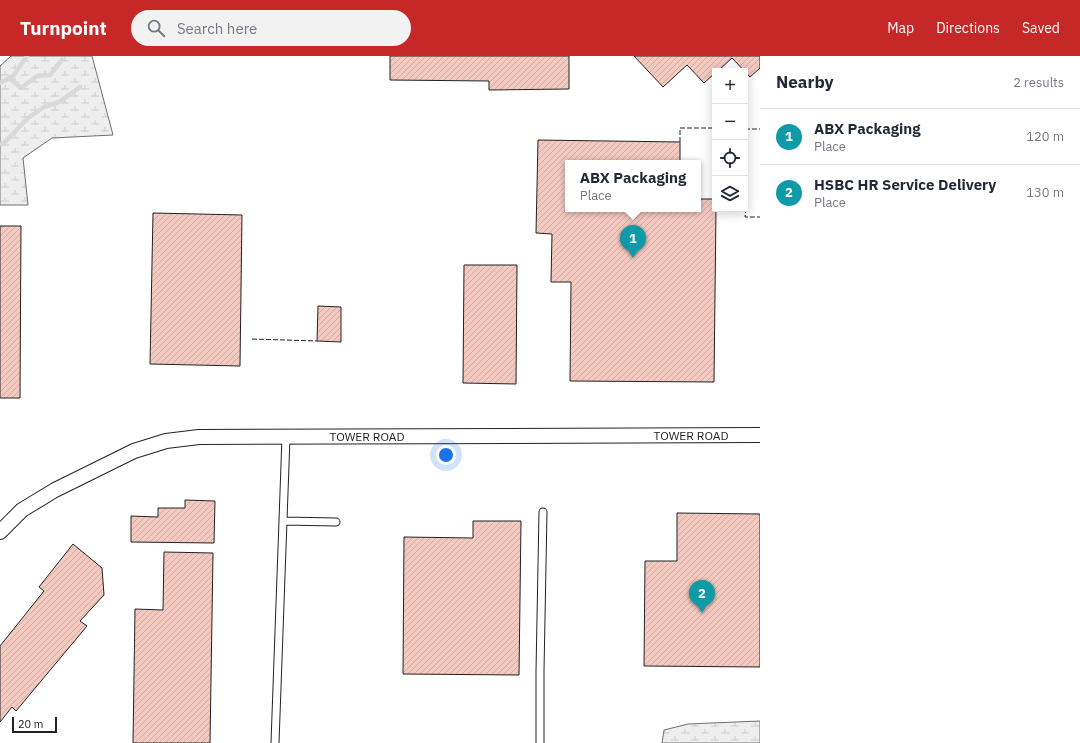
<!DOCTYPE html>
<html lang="en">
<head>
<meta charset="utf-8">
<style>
	body { margin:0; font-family:"IBM Plex Sans",sans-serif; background:#f2f2f3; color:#1f2937 }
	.controls { position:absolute; right:12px; top:12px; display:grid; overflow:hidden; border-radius:0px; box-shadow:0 2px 10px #0003 }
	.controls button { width:36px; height:36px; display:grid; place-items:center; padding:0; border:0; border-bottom:1px solid #e0e1e3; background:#fff; color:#1f2937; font:20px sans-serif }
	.scale { position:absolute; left:12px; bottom:10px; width:45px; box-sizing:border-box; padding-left:4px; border:2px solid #222; border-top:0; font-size:11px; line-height:14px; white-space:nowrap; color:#222; -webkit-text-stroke:3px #fff; paint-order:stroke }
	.you { position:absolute; left:446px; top:399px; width:14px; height:14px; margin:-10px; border:3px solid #fff; border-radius:50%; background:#1a73e8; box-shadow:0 0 0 6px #1a73e833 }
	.badge { display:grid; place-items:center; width:26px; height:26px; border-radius:50%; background:#c62828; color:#fff; font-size:13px; font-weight:700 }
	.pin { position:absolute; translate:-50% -33px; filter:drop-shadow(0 1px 2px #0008) }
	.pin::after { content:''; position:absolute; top:21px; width:14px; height:12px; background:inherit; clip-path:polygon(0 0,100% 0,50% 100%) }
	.popup { position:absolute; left:565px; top:104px; width:136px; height:52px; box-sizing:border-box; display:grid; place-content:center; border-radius:0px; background:#fff; filter:drop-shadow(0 1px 3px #0005); font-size:13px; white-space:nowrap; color:#747a83 }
	.popup b { font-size:15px; color:#1f2937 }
	.popup::after { content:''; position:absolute; left:50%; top:100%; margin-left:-8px; border:8px solid transparent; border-top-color:#fff }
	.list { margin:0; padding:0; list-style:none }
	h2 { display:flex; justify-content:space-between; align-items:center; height:52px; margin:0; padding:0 16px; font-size:17px }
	h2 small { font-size:13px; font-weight:400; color:#747a83 }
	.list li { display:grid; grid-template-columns:26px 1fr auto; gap:12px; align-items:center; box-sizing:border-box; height:56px; padding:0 16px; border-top:1px solid #e0e1e3 }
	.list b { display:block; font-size:15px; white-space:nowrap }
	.list p { margin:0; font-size:13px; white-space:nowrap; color:#747a83 }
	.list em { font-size:13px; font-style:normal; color:#747a83 }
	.icon { flex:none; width:22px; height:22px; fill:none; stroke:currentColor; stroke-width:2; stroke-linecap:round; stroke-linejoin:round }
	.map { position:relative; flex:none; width:760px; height:687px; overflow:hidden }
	header { display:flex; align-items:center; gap:24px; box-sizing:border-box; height:56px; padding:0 20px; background:#c62828; color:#fff }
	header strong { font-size:19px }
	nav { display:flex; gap:22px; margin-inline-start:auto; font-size:14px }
	.search { width:280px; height:36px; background:#f2f2f3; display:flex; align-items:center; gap:10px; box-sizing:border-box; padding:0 14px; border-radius:22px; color:#747a83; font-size:15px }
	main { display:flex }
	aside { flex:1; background:#fff }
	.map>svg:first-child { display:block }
</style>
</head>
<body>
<header>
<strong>Turnpoint</strong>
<div class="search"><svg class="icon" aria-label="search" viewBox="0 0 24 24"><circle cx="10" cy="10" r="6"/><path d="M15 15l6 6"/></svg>Search here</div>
<nav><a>Map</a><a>Directions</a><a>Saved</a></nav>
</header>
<main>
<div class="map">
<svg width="760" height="687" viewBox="0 0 760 687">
	<defs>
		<pattern id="wetland-marsh" width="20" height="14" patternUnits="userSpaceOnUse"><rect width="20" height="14" fill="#eee"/><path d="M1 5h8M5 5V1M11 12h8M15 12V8" fill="none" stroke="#ccc"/></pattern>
		<pattern id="building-hatch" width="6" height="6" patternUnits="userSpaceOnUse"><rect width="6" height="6" fill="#f3c9c0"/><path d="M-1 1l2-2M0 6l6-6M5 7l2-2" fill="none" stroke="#d0aca5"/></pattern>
	</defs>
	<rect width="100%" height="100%" fill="#fff"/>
	<!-- wetland -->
	<path fill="url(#wetland-marsh)" stroke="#6f6f6f" d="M11 0H92L113 79 52 82 23 102 28 149H0V10Z
		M760 665V687H662L664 674 688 668Z"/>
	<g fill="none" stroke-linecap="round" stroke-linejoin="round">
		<!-- stream -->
		<path stroke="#d9d9d9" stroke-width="4.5" d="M9 22 21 32 37 20 50 19 62 4
			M0 27 13 20 27 0
			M0 88 4 87 28 62 44 51 59 46 80 31"/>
	</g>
	<!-- building -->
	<path fill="url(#building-hatch)" stroke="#222" d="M390 0H569V33L489 34V25L390 24Z
		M634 0H760V12L750 21 732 2 718 15H715V17L704 27 687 9 663 31Z
		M538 84 680 86V107H568V153H698V143H715V153H716L714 326 570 325 571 226H551L552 178 536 177Z
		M153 157 242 159 240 310 150 308Z
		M0 170H21L20 342H0Z
		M464 209H517L516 328 463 327Z
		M318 250 341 251V286L317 285Z
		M185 444 215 445 214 487 131 486V460L158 461V452H185Z
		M677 457 760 458V611L644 610 645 505H677Z
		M473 465H521L519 619 403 618 404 481 473 482Z
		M73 488 102 512 104 539 80 565 87 570 16 655 12 651 0 666V590L44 535 39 531Z
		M164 496 213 497 210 687H133L135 553 163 554Z"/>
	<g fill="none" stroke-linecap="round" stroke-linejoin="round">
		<!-- lane casing -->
		<g stroke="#222" stroke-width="9">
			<path id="lane" d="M284 465 336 466
				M275 687 286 381
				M540 687V615L543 456"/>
		</g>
		<!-- street casing -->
		<g stroke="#222" stroke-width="16">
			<path id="street" d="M0 476 22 454 55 434 134 395 166 385 199 381 760 379"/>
		</g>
		<!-- lane -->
		<use href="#lane" stroke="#fff" stroke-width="7"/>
		<!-- street -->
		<use href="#street" stroke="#fff" stroke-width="14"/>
		<!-- fence -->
		<path stroke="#222" stroke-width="1" stroke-dasharray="5 2" stroke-linecap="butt" d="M745 73H760
			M680 86V72H715
			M716 155 746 154 745 161H760
			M252 283 317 285"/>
	</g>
	<g text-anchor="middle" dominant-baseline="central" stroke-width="3" stroke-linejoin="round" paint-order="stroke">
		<!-- street labels -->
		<g font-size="12" fill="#222" stroke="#fff">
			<text x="691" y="379">TOWER ROAD</text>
			<text x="367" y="380">TOWER ROAD</text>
		</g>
	</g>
</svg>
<div class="controls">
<button>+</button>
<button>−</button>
<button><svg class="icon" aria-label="locate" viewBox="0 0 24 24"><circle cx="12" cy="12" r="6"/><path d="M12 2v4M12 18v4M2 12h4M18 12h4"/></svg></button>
<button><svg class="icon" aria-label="layers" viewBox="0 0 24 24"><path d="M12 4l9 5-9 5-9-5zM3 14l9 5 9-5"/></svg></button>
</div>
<div class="scale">20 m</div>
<div class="you"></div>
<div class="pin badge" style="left:633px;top:202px;background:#0f9aa8">1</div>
<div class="popup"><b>ABX Packaging</b>Place</div>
<div class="pin badge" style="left:702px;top:557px;background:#0f9aa8">2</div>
</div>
<aside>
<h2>Nearby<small>2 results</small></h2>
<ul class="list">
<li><span class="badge" style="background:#0f9aa8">1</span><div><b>ABX Packaging</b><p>Place</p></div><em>120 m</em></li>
<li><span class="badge" style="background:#0f9aa8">2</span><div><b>HSBC HR Service Delivery</b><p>Place</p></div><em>130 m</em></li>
</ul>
</aside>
</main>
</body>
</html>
